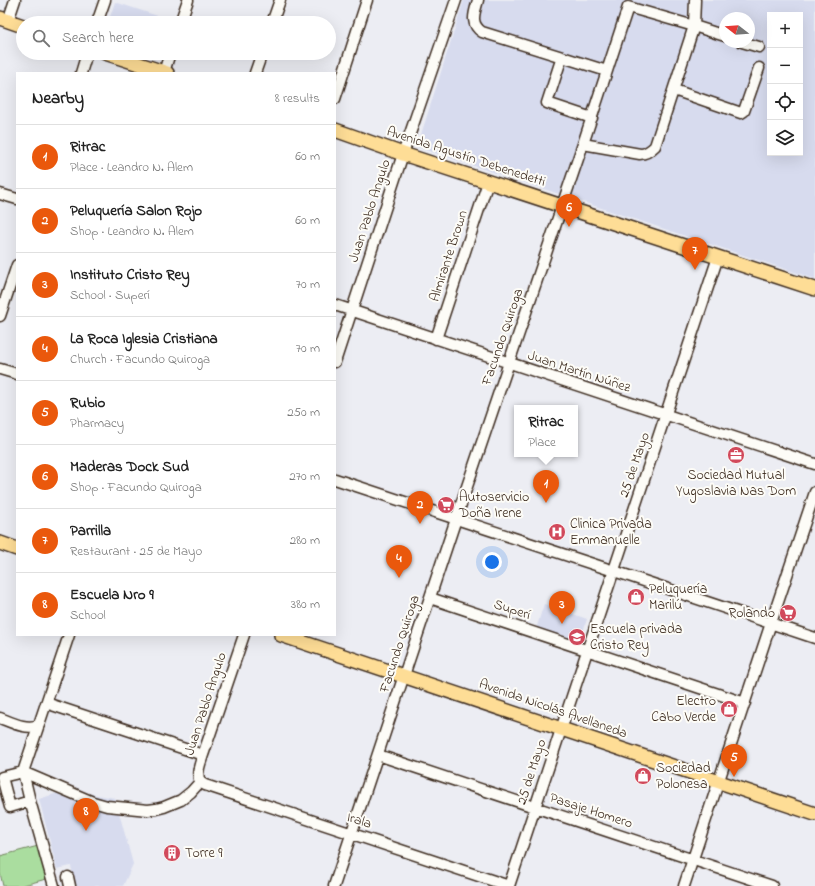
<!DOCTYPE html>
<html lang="en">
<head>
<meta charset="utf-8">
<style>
	body { margin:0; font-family:"Indie Flower",sans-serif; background:#f2f2f2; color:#222 }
	.controls { position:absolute; right:12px; top:12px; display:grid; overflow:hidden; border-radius:0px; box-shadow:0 4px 16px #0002 }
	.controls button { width:36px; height:36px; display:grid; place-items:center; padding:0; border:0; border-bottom:1px solid #e0e0e0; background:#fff; color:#222; font:20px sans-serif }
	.compass { position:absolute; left:719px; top:12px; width:36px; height:36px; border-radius:50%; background:#fff; box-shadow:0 4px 16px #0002; rotate:287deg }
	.you { position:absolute; left:492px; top:562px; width:14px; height:14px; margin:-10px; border:3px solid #fff; border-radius:50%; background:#1a73e8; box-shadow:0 0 0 6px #1a73e833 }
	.badge { display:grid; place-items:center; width:26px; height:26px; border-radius:50%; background:#ea580c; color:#fff; font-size:13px; font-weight:700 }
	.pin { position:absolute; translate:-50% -33px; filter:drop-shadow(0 1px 2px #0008) }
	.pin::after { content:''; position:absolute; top:21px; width:14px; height:12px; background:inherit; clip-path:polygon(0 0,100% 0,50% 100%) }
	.popup { position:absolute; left:514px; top:405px; width:64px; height:52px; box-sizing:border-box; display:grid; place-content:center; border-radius:0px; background:#fff; filter:drop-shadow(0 1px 3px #0005); font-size:13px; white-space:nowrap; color:#767676 }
	.popup b { font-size:15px; color:#222 }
	.popup::after { content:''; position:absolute; left:50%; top:100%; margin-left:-8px; border:8px solid transparent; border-top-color:#fff }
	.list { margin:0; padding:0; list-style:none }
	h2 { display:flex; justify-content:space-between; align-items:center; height:52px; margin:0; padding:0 16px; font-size:17px }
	h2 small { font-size:13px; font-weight:400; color:#767676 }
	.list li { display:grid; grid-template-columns:26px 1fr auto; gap:12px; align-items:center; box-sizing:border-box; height:64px; padding:0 16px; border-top:1px solid #e0e0e0 }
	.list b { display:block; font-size:15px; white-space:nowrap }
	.list p { margin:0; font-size:13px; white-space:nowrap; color:#767676 }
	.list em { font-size:13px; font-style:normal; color:#767676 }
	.icon { flex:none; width:22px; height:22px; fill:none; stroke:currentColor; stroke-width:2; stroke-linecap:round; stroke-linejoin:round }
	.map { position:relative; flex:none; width:815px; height:886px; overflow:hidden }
	.search { position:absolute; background:#fff; box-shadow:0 4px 16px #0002; left:16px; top:16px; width:320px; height:44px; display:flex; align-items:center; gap:10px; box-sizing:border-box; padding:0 14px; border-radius:22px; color:#767676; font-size:15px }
	.panel { position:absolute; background:#fff; box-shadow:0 4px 16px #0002; left:16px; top:72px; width:320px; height:564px; border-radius:0px }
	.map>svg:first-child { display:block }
</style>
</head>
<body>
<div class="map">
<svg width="815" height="886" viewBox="0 0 815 886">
	<rect width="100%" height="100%" fill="#ecedf3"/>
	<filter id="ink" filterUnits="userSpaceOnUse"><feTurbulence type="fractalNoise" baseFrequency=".025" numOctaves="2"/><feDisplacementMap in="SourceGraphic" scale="8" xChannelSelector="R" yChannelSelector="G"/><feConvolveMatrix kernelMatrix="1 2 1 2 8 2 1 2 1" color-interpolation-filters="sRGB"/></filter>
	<g filter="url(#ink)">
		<!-- built -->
		<path fill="#d7dbee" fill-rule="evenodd" d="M464 0H815V279L417 147ZM770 15H800V153H770ZM725 18H749V42H725Z
			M115 2 173 21V23H108Z
			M544 604 587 619 580 641 575 642 536 629Z
			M77 788 88 793 97 795 115 798 133 864 123 886H75L71 866 57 869 39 799 70 789Z"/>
		<!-- green -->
		<path fill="#aadd9f" stroke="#72845e" d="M42 845 50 878 20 886H3L0 873V856Z"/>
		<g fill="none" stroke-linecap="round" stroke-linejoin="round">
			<!-- minor casing -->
			<g stroke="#3b2a1e" stroke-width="13">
				<path id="minor" d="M478 0C475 12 469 23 482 32L607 71
					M8 21 15 0
					M97 23 105 0
					M180 23 188 0
					M272 23 280 0
					M742 42 759 47
					M560 63 547 103 592 118
					M164 72 170 53
					M81 73 87 53
					M255 73 262 53
					M674 90 741 113 744 111 759 68
					M335 99 367 0
					M583 144 640 154C646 154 651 150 655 146L694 26 695 0
					M0 194 17 199
					M335 305 815 464
					M0 316 17 265
					M436 339 488 182
					M335 362 403 154 456 0
					M0 369 17 374
					M335 479 614 571 815 638
					M430 598 745 703
					M69 635 23 772 30 801 10 807 2 777 23 772 93 802 107 806 148 810 156 809 164 807 181 800 191 792 200 782
					M46 703 203 755
					M0 718C13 723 26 730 39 725
					M378 755 772 886
					M200 782 205 785 509 886 718 257
					M200 782C196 773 200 764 203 755L244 635
					M30 801 54 886
					M68 877 70 886
					M334 886 456 519 583 144 628 7 694 26 725 36
					M684 886 771 623 815 492"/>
			</g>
			<!-- major casing -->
			<g stroke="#3b2a1e" stroke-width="16">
				<path id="major" d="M0 18 23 26
					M105 53 167 73
					M335 130 403 154 815 289
					M0 543 17 549
					M281 635 815 814"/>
			</g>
			<!-- minor -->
			<use href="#minor" stroke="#fdfcf7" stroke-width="10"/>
			<!-- major -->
			<use href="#major" stroke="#fedd96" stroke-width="13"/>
		</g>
	</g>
	<!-- icons -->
	<defs>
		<g id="office-disc" transform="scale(0.9)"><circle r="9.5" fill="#d1495b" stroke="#fdfcf7"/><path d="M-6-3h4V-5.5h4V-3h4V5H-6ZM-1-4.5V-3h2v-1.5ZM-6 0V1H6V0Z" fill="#fff"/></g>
		<g id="supermarket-disc" transform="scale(0.9)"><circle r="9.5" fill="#d1495b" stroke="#fdfcf7"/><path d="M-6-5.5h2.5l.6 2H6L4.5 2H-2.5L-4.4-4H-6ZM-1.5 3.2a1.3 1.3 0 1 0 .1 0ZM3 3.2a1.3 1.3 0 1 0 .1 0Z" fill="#fff"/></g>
		<g id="hospital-disc" transform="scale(0.9)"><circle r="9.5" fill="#d1495b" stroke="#fdfcf7"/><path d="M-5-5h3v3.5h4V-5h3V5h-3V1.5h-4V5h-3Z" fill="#fff"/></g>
		<g id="shop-disc" transform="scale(0.9)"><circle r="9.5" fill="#d1495b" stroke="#fdfcf7"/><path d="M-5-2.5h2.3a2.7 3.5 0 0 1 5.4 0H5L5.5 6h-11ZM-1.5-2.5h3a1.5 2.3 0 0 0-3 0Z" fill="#fff"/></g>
		<g id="school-disc" transform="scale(0.9)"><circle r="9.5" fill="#d1495b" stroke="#fdfcf7"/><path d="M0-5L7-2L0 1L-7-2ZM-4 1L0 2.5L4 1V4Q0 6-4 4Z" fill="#fff"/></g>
		<g id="building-disc" transform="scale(0.9)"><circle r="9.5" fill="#d1495b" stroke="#fdfcf7"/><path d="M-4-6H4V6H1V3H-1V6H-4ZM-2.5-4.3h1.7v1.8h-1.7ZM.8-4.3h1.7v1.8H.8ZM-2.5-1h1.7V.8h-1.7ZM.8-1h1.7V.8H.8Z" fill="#fff"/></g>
	</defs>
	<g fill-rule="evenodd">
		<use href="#office-disc" x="736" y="455"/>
		<use href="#supermarket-disc" x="446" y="505"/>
		<use href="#hospital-disc" x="557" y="532"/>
		<use href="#shop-disc" x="636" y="597"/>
		<use href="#supermarket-disc" x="788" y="613"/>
		<use href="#school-disc" x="577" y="637"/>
		<use href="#shop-disc" x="729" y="709"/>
		<use href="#shop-disc" x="643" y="776"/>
		<use href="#building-disc" x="172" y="853"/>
	</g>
	<g text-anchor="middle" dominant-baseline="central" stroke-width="4" stroke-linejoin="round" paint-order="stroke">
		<!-- street labels -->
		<g font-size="14" fill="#3b2a1e" stroke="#fdfcf7">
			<text transform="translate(466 157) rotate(18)">Avenida Agustín Debenedetti</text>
			<text transform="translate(370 211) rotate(-72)">Juan Pablo Angulo</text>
			<text transform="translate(449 256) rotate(-72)">Almirante Brown</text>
			<text transform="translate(503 337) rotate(-71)">Facundo Quiroga</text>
			<text transform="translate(579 372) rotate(18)">Juan Martín Núñez</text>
			<text transform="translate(635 465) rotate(-71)">25 de Mayo</text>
			<text transform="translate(512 610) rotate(18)">Superí</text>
			<text transform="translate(400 644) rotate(-72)">Facundo Quiroga</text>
			<text transform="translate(206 704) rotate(-72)">Juan Pablo Angulo</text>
			<text transform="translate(553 709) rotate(19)">Avenida Nicolás Avellaneda</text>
			<text transform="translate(532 772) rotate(-72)">25 de Mayo</text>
			<text transform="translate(591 811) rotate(18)">Pasaje Homero</text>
			<text transform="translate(359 821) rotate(18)">Irala</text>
		</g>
		<!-- poi labels -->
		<g font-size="14" fill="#3b2a1e" stroke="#fdfcf7" text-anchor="start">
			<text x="736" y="475" text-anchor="middle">Sociedad Mutual<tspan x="736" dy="16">Yugoslavia Nas Dom</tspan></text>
			<text x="459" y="497">Autoservicio<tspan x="459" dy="16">Doña Irene</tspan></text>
			<text x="570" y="524">Clinica Privada<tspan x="570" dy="16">Emmanuelle</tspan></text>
			<text x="649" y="589">Peluquería<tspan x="649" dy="16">Marilú</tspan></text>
			<text x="775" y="613" text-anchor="end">Rolando</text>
			<text x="590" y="629">Escuela privada<tspan x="590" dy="16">Cristo Rey</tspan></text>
			<text x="716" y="701" text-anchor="end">Electro<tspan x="716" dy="16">Cabo Verde</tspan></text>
			<text x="656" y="768">Sociedad<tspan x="656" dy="16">Polonesa</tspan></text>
			<text x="185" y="853">Torre 9</text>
		</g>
	</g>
</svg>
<div class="controls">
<button>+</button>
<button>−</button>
<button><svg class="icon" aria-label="locate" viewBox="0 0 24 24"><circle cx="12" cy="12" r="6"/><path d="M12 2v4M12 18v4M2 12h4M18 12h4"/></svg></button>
<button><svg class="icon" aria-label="layers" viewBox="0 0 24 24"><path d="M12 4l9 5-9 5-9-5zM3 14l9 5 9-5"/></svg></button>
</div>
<svg class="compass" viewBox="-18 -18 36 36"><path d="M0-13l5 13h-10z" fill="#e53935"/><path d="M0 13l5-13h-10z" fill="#767676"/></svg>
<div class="you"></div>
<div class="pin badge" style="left:546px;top:503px">1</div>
<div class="popup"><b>Ritrac</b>Place</div>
<div class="pin badge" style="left:420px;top:524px">2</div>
<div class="pin badge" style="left:562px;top:624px">3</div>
<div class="pin badge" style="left:399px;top:578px">4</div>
<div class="pin badge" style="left:734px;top:777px">5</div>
<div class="pin badge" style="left:569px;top:227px">6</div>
<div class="pin badge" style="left:695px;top:270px">7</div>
<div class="pin badge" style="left:86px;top:831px">8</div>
<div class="search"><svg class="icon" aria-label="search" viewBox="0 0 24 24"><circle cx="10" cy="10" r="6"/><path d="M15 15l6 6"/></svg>Search here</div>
<section class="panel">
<h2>Nearby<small>8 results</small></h2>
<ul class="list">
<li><span class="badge">1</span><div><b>Ritrac</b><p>Place · Leandro N. Alem</p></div><em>60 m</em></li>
<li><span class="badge">2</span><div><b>Peluquería Salon Rojo</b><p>Shop · Leandro N. Alem</p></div><em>60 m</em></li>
<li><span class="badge">3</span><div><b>Instituto Cristo Rey</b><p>School · Superí</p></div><em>70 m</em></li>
<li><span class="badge">4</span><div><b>La Roca Iglesia Cristiana</b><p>Church · Facundo Quiroga</p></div><em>70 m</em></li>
<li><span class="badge">5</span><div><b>Rubio</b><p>Pharmacy</p></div><em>250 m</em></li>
<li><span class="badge">6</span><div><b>Maderas Dock Sud</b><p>Shop · Facundo Quiroga</p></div><em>270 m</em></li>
<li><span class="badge">7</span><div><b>Parrilla</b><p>Restaurant · 25 de Mayo</p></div><em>280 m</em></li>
<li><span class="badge">8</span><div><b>Escuela Nro 9</b><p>School</p></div><em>380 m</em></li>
</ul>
</section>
</div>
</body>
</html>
